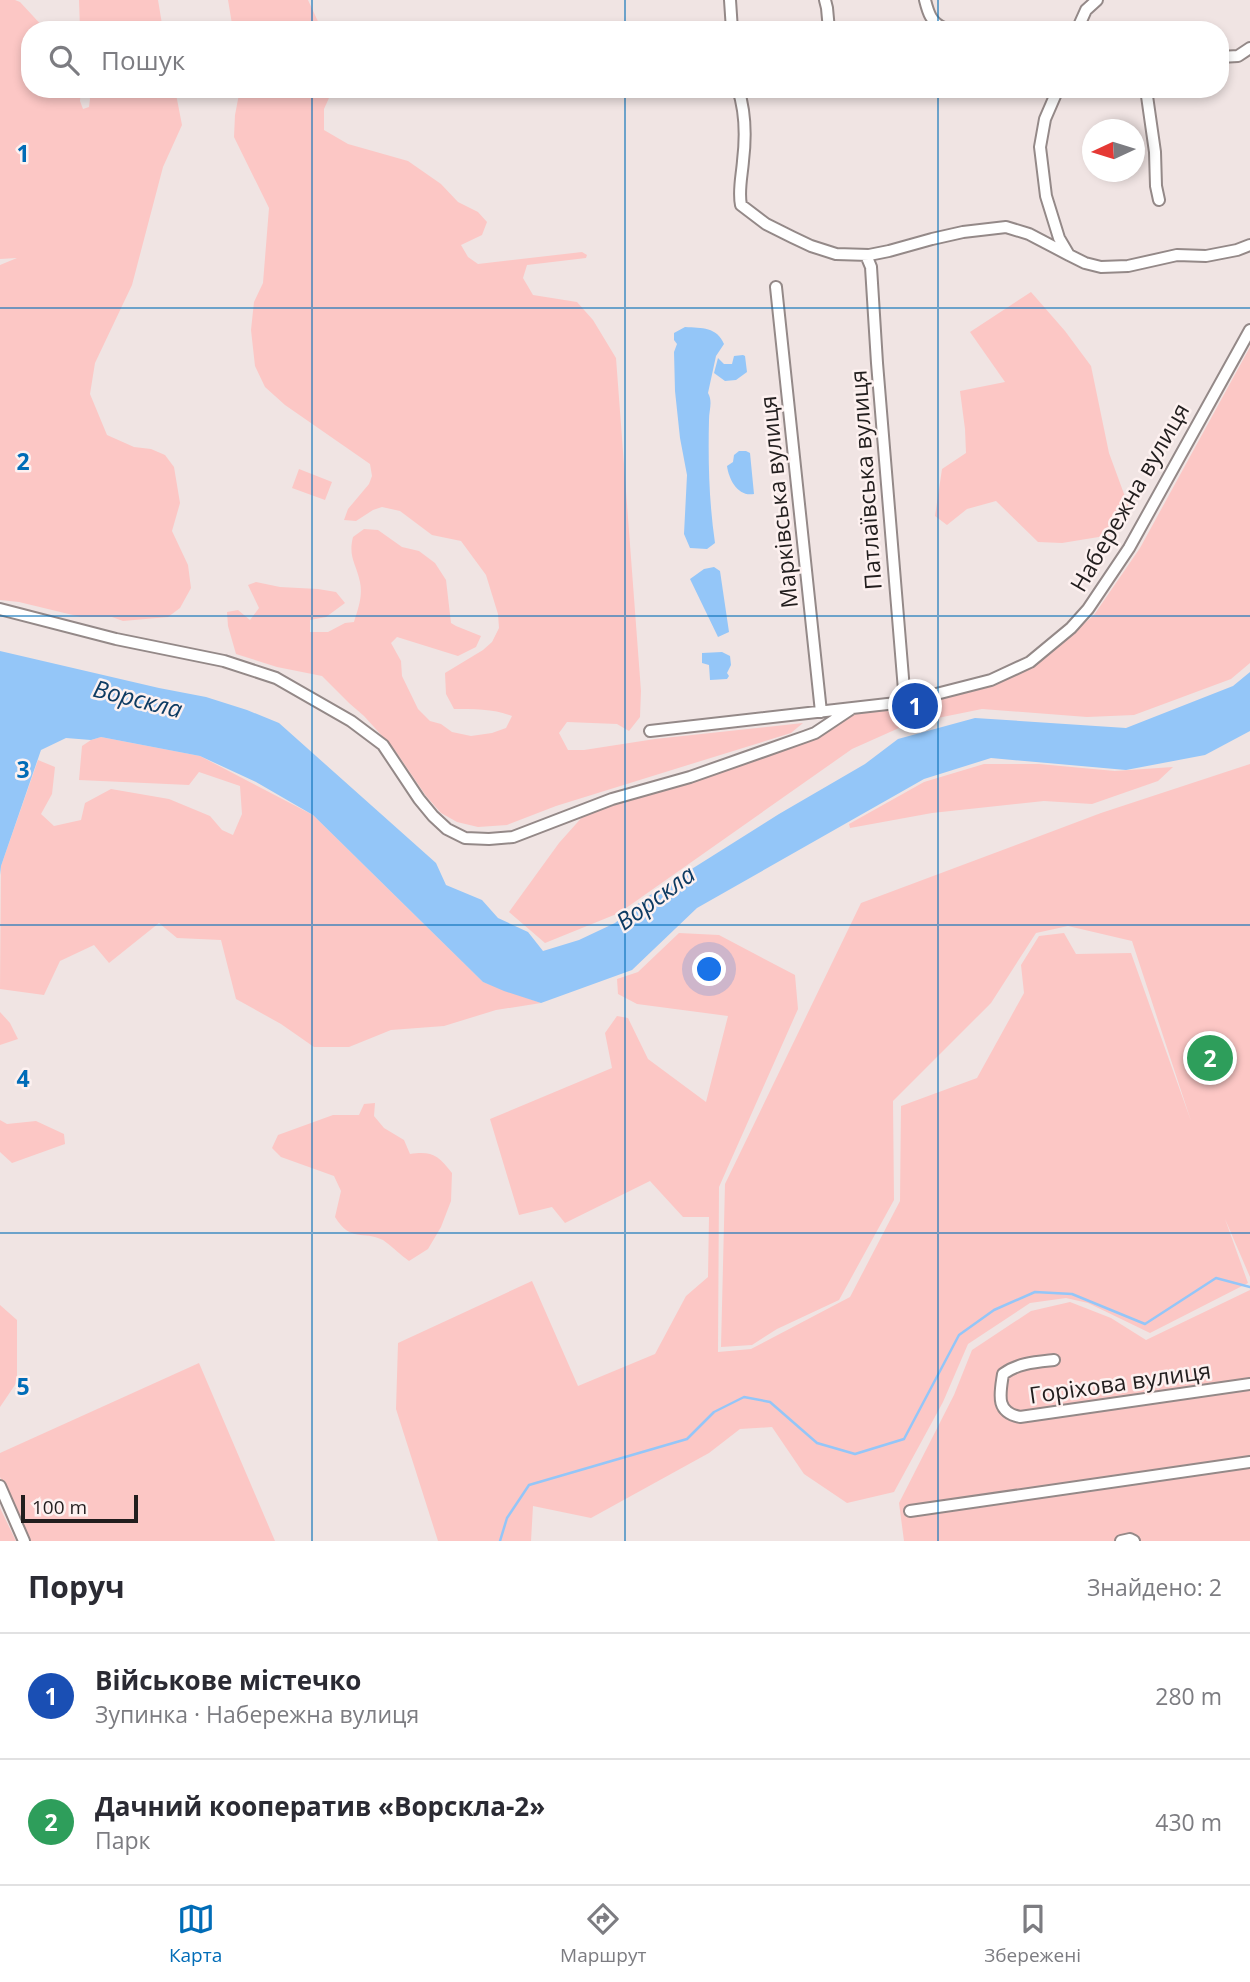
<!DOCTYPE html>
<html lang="uk">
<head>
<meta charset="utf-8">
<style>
	body { margin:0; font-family:"Open Sans",sans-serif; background:#f7f7f7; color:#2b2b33 }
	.compass { position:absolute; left:1082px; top:119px; width:63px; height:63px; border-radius:50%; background:#fff; box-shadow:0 4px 10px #0003; rotate:266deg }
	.scale { position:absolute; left:21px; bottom:18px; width:117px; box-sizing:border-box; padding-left:7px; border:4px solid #221e1e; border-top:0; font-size:19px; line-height:24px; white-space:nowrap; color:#221e1e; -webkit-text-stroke:5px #fdf1f0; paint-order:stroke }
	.you { position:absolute; left:710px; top:970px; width:24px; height:24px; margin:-18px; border:5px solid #fff; border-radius:50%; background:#1a73e8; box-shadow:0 0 0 10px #1a73e833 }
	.badge { display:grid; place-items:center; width:46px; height:46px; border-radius:50%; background:#006cb7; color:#fff; font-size:23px; font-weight:700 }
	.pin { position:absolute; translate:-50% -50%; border:4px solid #fff; box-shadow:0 2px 7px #0006 }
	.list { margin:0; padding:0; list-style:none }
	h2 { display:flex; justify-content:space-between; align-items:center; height:91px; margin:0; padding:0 28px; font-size:30px }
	h2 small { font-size:23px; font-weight:400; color:#7c7c81 }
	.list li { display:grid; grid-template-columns:46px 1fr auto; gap:21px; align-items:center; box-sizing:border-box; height:126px; padding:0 28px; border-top:2px solid #e1e1e2 }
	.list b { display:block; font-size:26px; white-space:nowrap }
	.list p { margin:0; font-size:23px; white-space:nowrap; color:#7c7c81 }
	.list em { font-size:23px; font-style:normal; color:#7c7c81 }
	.icon { flex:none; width:38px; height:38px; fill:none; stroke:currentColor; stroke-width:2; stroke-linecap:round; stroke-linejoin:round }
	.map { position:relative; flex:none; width:1250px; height:1541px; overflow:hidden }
	.search { position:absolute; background:#fff; box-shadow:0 4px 10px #0003; left:21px; right:21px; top:21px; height:77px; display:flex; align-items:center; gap:18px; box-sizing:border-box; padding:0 24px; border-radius:28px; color:#7c7c81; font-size:26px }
	.sheet { height:343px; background:#fff }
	nav { display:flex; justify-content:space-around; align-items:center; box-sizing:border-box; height:98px; border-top:2px solid #e1e1e2; background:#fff; font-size:19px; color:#7c7c81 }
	nav a { display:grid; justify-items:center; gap:4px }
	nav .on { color:#006cb7 }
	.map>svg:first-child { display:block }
</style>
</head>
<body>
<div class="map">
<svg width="1250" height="1541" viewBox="0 0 1250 1541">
	<rect width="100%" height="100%" fill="#f0e4e3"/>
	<!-- green -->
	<path fill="#fcc7c5" d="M0 0H15L20 2 46 30H30V89H81L80 101 83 109 89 107 90 99 87 89H175L182 125 163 167 132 285 95 363 90 394 107 435 134 447 151 449 165 455 174 467 180 503 172 531 188 565 191 588 180 608 168 617 123 621 112 617H81L19 602 0 600V265L17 258 0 259Z
		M79 0H158L163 30H80Z
		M228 0H308L322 30H233Z
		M240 89H333L324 109V130L348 144 408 161 441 184 458 202 478 212 487 222 482 235 461 245 468 257 478 264 582 252 587 255 586 258 527 265 523 278 533 295 577 302 593 320 616 358 641 691 640 717 629 731 617 724 567 722 559 733 568 750H584L655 739 803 723 791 733 556 806 507 825 478 827 457 822 441 813 426 796 394 749 364 716 349 703 322 676 277 667 236 654 228 626 227 612 238 610 250 620 259 608 248 585 256 582 280 587 318 589 336 592 345 603 326 617 310 620V632H328L345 623 354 622C358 609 363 596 360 582 356 563 348 557 353 537L364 529 378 530 402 547 419 551 435 563 446 580 451 623 456 626 481 636 476 647 458 656 397 637 391 643 401 661 402 676 418 709 430 721 441 724 452 732 471 736 492 733 506 728 512 716C495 709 473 709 454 709L446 694 445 673 483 650 492 642 499 628 498 614 486 575 461 541 432 535 400 511 382 507 373 510 356 521 344 520 348 509 369 484 372 476 370 464 285 405 265 387 255 366 251 330 254 302 263 283 269 208 234 137 235 115Z
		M1031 292 1065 331 1091 366 1109 453 1131 513 1117 534 1062 543 1038 542 996 501 967 509 947 525 935 516 942 469 966 453 965 429 960 391 1005 382 970 332Z
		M1250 347V663L1231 679 1134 715 1087 717 982 709 908 724 852 749 619 913 545 943 509 912 559 843 584 815 808 742 857 713 930 701 1000 682 1039 663 1094 615 1140 548Z
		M299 469 332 482 325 500 292 488Z
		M101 737 200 756 313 815 483 982 541 1003 496 1010 444 1026 391 1030 349 1047H314L281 1024 236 999 221 940 177 938 159 923 109 963 94 945 60 961 44 995 0 989 1 866 38 760 55 767 52 794 41 814 54 826 81 820 85 803 111 789 169 799 210 816 222 830 233 835 242 814 240 786 199 772 189 785 79 780 82 746 91 740Z
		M984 764H1039L1115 771 1173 767 1158 781 1092 804 1044 801 932 813 850 828 849 824 924 782Z
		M1250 764V1277L1225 1219 1248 1283 1150 1333 1088 1303 1066 1298 1030 1303 968 1344 943 1402 894 1492 847 1503 804 1474 772 1427 740 1429 709 1453 591 1518 533 1506 531 1541H438L396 1409 398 1343 532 1281 578 1386 655 1354 686 1296 708 1277 709 1217H683L650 1181 565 1223 552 1207 519 1215 490 1119 612 1068 605 1033 617 1016 628 1018 648 1059 706 1102 728 1016 637 1004 618 994 617 979 638 972 679 933 719 935 795 975 798 1009 719 1187 718 1352 751 1349 850 1297 900 1201 901 1106 977 1078 1024 993 1021 965 1039 936 1064 933 1076 954 1131 953 1191 1121 1132 941 1068 926 1036 933 991 1003 893 1101 894 1200 839 1300 777 1329 752 1345 721 1347 725 1184 861 903 1101 813Z
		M0 1012 10 1023 18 1039 0 1045Z
		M375 1103 374 1116 384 1128 404 1140 410 1154C432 1151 438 1155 452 1173L451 1201 441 1227 428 1249 409 1261C400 1255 392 1246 383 1240 363 1230 351 1243 335 1217L341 1191 334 1176 281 1157 272 1148 278 1135 333 1115H359L364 1104Z
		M0 1120 7 1124 36 1121 64 1134 65 1144 12 1163 0 1152Z
		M1250 1290V1541H904L899 1503 954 1395 972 1350 1031 1311 1070 1302 1111 1318 1146 1340Z
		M0 1305 17 1320V1382L0 1407Z
		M199 1363 275 1541H28L0 1477V1453Z
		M0 1508 16 1541H0Z"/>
	<!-- water -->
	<path fill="#94c6f8" d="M685 327C702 328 717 327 724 344L716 356 708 393C713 402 709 410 709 420 708 461 709 502 715 543L707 549 690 548 684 534 687 475 680 438 675 391 674 352 677 344 674 340V333Z
		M743 355 745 356 747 372 736 380 725 381 714 373 718 358 724 364H732L734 356Z
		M739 451H746L750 453 754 494C738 497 729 480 727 466L733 462 734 455Z
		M714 567 720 571 729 632 718 637 690 579 704 569Z
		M0 651 159 688 206 697 247 710 279 723 436 863 446 885 482 900 498 918 528 932 543 951 579 940 615 923 644 899 779 814 865 764 898 739 975 718 1126 728 1233 686 1250 672V731L1205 755 1126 770 991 758 924 779 697 908 632 970 541 1003 504 991 483 982 313 815 256 782 200 756 101 737 91 740 66 738 41 750 1 866 0 875Z
		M722 652 730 656 731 665 727 673 729 676 727 679 710 680 709 665 702 663V653Z"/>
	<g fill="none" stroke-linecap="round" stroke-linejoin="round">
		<!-- stream -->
		<path stroke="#94c6f8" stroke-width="2.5" d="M500 1541 507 1518 529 1485 687 1439 714 1412 744 1397 770 1402 817 1443 855 1454 904 1439 959 1335 994 1310 1035 1292 1072 1294 1145 1324 1216 1278 1250 1287"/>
		<!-- minor casing -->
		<g stroke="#948988" stroke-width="14">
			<path id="minor" d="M730 0 732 30
				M825 0 827 8 829 30
				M925 0C928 12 931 23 944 28L992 30
				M1077 30 1086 10 1097 0
				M1220 57 1238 56 1250 48
				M738 89C746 113 746 136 743 161 742 175 738 191 741 205L766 224 792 237 811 246 836 254 869 255 889 251 932 239 963 232 1006 227 1029 234 1069 255
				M1058 89 1045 119 1040 147 1046 196 1059 238 1069 255 1085 263 1101 267 1128 266 1177 255 1206 256 1237 250 1250 245
				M1146 89 1155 152 1156 186 1159 200
				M866 255 871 267 877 363 905 702
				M776 287 821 712
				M0 609 116 639 224 661 276 678 351 721 383 745 419 799 433 816 447 829 465 838 489 839 513 837 612 799 690 777 804 737 815 733 851 709
				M650 731 905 702 991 680 1030 662 1071 628 1088 609 1129 548 1250 330
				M1054 1360C1036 1362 1018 1363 1003 1374 1000 1394 995 1412 1020 1417L1250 1384
				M0 1486 24 1541
				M910 1511 1250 1462
				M1121 1541 1130 1539 1134 1541"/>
		</g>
		<!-- minor -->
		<use href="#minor" stroke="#fff" stroke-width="10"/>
	</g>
	<!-- grid -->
	<path fill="none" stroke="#006cb7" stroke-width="2" stroke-opacity="0.55" d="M312 0V30M625 0V30M938 0V30M312 89V1541M625 89V1541M938 89V1541M0 308H1250M0 616H1250M0 925H1250M0 1233H1250"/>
	<g text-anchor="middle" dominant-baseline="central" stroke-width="5" stroke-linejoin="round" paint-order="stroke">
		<!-- street labels -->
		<g font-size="23" fill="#221e1e" stroke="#fdf1f0">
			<text transform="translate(865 480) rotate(-94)">Патлаївська вулиця</text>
			<text transform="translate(1129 497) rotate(-60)">Набережна вулиця</text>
			<text transform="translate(778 502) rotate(-96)">Марківська вулиця</text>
			<text transform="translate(1120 1382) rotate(-8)">Горіхова вулиця</text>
		</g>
		<!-- water labels -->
		<g font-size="24" font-style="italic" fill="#0d3b63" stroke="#fdf1f0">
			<text transform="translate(138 698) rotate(14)">Ворскла</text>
			<text transform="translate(655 897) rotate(-36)">Ворскла</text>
		</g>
	</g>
	<g font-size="23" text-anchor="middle" font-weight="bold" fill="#006cb7" stroke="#fdf1f0" stroke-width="5" stroke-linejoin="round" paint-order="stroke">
		<text x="23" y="162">1</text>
		<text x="23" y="470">2</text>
		<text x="23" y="778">3</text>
		<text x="23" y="1087">4</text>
		<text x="23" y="1395">5</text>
	</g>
</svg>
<svg class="compass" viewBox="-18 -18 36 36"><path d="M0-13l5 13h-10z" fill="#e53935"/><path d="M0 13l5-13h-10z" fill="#7c7c81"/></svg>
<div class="scale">100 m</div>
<div class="you"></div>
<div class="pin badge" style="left:915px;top:706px;background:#1a4fb4">1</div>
<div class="pin badge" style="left:1210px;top:1058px;background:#2e9e5b">2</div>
<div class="search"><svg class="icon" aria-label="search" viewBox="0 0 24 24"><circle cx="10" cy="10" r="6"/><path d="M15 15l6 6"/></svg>Пошук</div>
</div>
<section class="sheet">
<h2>Поруч<small>Знайдено: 2</small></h2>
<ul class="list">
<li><span class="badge" style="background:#1a4fb4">1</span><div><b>Військове містечко</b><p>Зупинка · Набережна вулиця</p></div><em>280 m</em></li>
<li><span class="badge" style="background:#2e9e5b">2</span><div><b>Дачний кооператив «Ворскла-2»</b><p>Парк</p></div><em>430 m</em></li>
</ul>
</section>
<nav>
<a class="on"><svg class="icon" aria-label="map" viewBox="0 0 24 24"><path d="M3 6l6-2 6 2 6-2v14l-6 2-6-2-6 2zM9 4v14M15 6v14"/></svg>Карта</a>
<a><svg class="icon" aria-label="directions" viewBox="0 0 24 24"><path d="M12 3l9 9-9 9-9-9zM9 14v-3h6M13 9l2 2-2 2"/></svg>Маршрут</a>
<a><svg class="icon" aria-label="saved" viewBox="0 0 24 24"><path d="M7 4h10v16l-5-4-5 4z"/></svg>Збережені</a>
</nav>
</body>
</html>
